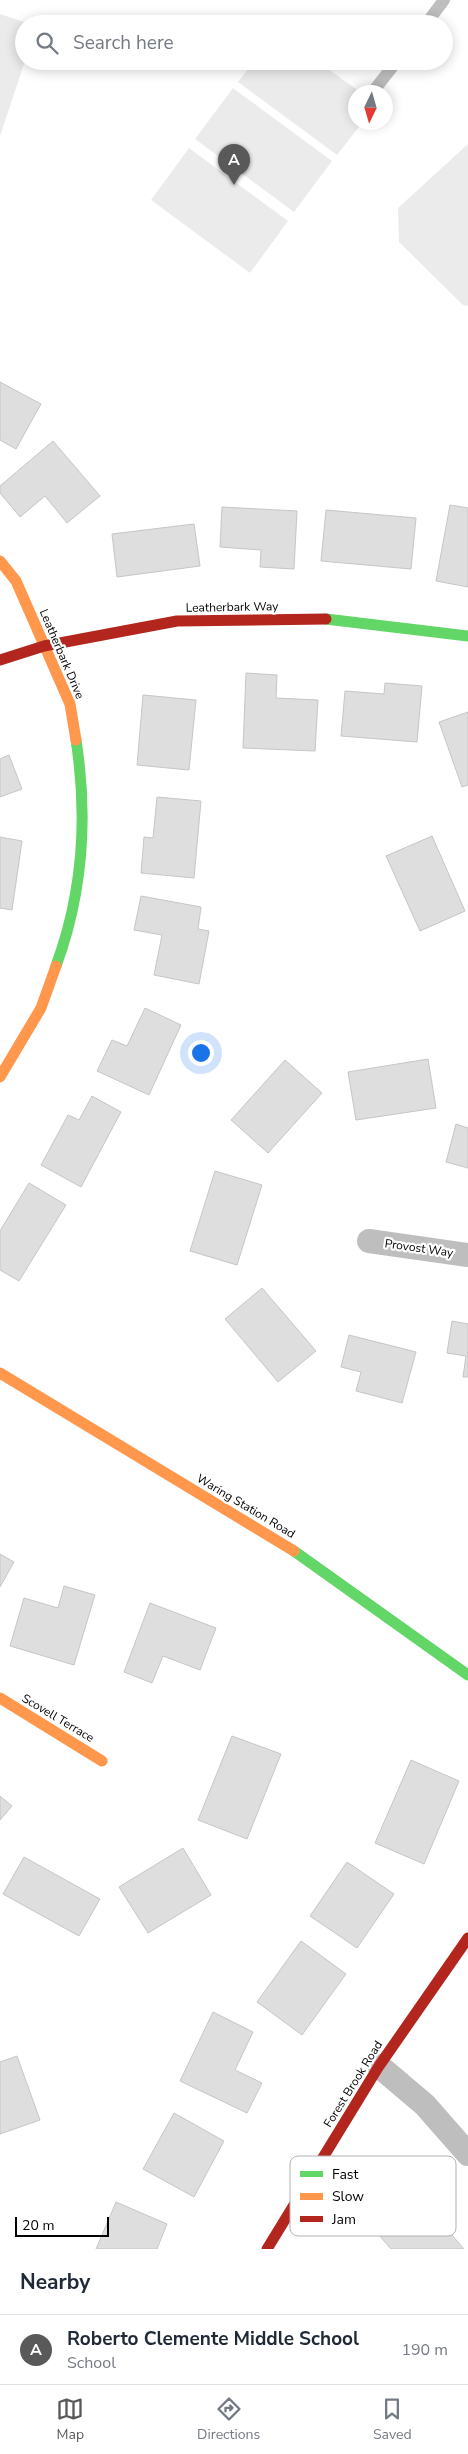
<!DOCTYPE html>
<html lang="en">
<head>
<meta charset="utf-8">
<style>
	body { margin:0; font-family:"Nunito Sans",sans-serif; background:#f6f6f7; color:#1f2937 }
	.compass { position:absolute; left:348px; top:85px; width:45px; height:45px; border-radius:50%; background:#fff; box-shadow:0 2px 12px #0003; rotate:185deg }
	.scale { position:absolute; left:15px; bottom:12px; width:94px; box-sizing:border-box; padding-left:5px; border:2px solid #000; border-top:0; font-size:14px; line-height:18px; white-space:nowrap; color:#000; -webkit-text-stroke:4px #fff; paint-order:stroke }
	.you { position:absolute; left:200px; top:1052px; width:18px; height:18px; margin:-12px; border:4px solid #fff; border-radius:50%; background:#1a73e8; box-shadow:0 0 0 8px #1a73e833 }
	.badge { display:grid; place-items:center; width:32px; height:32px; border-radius:50%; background:#595959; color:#fff; font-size:16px; font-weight:700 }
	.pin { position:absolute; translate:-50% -41px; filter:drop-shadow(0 1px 2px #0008) }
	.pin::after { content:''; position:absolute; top:26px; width:18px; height:15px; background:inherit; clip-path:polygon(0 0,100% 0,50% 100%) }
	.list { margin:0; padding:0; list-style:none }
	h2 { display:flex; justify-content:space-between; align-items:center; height:65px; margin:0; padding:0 20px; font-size:21px }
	h2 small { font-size:16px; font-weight:400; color:#747a83 }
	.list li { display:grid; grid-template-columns:32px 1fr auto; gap:15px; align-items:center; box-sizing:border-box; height:70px; padding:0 20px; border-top:1px solid #e0e1e3 }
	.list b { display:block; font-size:19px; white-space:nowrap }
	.list p { margin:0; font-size:16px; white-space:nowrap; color:#747a83 }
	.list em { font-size:16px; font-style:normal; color:#747a83 }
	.icon { flex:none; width:28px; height:28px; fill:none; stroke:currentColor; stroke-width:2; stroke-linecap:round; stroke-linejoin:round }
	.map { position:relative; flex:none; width:468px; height:2249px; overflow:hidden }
	.search { position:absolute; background:#fff; box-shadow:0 2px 12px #0003; left:15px; right:15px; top:15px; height:55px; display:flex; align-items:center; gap:12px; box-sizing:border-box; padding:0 18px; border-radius:28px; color:#747a83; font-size:19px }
	.sheet { height:135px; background:#fff }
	nav { display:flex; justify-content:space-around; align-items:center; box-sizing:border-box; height:70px; border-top:1px solid #e0e1e3; background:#fff; font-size:14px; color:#747a83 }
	nav a { display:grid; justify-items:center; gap:2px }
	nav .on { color:#595959 }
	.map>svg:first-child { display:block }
</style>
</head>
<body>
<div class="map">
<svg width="468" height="2249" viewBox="0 0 468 2249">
	<rect width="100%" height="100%" fill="#fff"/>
	<!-- green -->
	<path fill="#ebebeb" d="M0 14 30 24H24L25 61 0 136Z
		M254 61H317L360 92H356V122L362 123 337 155 238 82Z
		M233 88 332 161 294 212 195 139Z
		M468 144V306L463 305 399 242 398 208Z
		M189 148 288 221 250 273 151 200Z"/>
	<!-- building -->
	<path fill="#dedede" stroke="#c6c6c6" d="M0 382 41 404 16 449 0 440Z
		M53 441 100 496 67 523 45 496 20 517 0 493V486Z
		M450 505 468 508V587L436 581Z
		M222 507 297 511 294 569 260 567 261 550 220 547Z
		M326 510 416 518 411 569 321 561Z
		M194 524 200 566 117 577 112 534Z
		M246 673 277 675 276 698 318 700 315 751 243 748Z
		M385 683 422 686 417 742 341 736 345 691 384 694Z
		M143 695 196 700 189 770 137 765Z
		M468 712V785L462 787 439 722Z
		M9 755 22 789 0 797V759Z
		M157 797 201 801 194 878 141 873 144 837 153 838Z
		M432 836 465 911 420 931 386 856Z
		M0 837 22 841 12 910 0 908Z
		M141 896 201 907 198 929 209 931 199 984 154 975 162 935 134 930Z
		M145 1008 181 1025 149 1095 97 1071 112 1040 127 1046Z
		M428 1059 436 1108 356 1120 348 1072Z
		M285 1060 322 1093 268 1153 231 1120Z
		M92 1096 121 1112 81 1187 41 1165 68 1115 79 1120Z
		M456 1124 468 1128V1168L446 1162Z
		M215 1171 262 1185 237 1265 190 1251Z
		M29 1183 66 1205 19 1281 0 1270V1231Z
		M262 1288 316 1351 278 1382 225 1319Z
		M452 1321 468 1324V1377H463L466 1356 447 1353Z
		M349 1335 416 1352 402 1403 356 1391 361 1372 341 1367Z
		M0 1554 14 1562 0 1587Z
		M64 1586 95 1595 74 1665 10 1646 24 1598 58 1608Z
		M150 1603 216 1628 200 1670 163 1656 152 1683 124 1672Z
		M232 1736 281 1754 247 1839 198 1820Z
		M411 1760 459 1781 424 1864 375 1843Z
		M0 1796 12 1806 0 1820Z
		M183 1848 211 1895 148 1933 119 1887Z
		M24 1857 100 1899 79 1936 3 1894Z
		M347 1862 394 1894 357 1948 310 1916Z
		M301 1941 346 1974 302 2035 257 2002Z
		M213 2012 253 2032 235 2070 262 2083 247 2113 180 2081Z
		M17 2056 40 2120 0 2134V2062Z
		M174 2113 224 2141 194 2197 143 2169Z
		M407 2183 464 2249H391L365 2219Z
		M116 2202 167 2224 157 2249H96Z"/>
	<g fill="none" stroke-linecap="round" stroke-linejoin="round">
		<!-- lane -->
		<path stroke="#bebebe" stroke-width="12" d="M426 24 444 0
			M375 89 397 61"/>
		<!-- street -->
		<path stroke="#bebebe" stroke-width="24" d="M369 1241 468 1255
			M379 2066 425 2105 468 2154"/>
		<!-- fast -->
		<path stroke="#63d668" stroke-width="11" d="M326 619 468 636
			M56 966C83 893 88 817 76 740
			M294 1551 468 1675"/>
		<!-- slow -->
		<path stroke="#ff974d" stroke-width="11" d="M0 561 16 581 70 704 76 740
			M0 1077 41 1008 56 966
			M0 1373 294 1551
			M0 1698 102 1761"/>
		<!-- jam -->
		<path stroke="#b3261e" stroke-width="11" d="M0 660 44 646 177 621 326 619
			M267 2249 379 2066 468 1938"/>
	</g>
	<g text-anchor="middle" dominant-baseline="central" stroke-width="4.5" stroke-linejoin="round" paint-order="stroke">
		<!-- street labels -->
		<g font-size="12" fill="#000" stroke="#fff">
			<text transform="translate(232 607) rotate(-1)">Leatherbark Way</text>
			<text transform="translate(62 654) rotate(67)">Leatherbark Drive</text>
			<text transform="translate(419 1248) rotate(8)">Provost Way</text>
			<text transform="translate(246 1506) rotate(31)">Waring Station Road</text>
			<text transform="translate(58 1718) rotate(31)">Scovell Terrace</text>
			<text transform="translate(353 2084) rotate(-58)">Forest Brook Road</text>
		</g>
	</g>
	<!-- legend -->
	<rect x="290" y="2156" width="166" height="80" rx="8" fill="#fff" stroke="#b2b2b2" stroke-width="1"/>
	<rect x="300" y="2171" width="23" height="6" fill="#63d668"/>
	<rect x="300" y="2193" width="23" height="7" fill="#ff974d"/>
	<rect x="300" y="2216" width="23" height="6" fill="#b3261e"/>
	<g font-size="14" fill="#000">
		<text x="332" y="2179">Fast</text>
		<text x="332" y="2201">Slow</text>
		<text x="332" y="2224">Jam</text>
	</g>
</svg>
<svg class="compass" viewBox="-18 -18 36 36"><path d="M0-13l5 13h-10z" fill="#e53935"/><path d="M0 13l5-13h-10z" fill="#747a83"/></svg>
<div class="scale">20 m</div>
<div class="you"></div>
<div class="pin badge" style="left:234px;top:185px">A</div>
<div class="search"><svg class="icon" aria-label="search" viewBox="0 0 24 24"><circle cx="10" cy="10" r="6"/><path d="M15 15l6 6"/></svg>Search here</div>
</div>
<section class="sheet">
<h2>Nearby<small></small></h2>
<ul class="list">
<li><span class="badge">A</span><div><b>Roberto Clemente Middle School</b><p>School</p></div><em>190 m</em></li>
</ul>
</section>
<nav>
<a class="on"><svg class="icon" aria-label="map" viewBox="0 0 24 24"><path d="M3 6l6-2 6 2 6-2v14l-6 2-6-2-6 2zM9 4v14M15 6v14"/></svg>Map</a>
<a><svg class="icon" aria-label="directions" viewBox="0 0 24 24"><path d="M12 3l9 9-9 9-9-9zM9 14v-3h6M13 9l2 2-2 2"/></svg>Directions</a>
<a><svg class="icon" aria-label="saved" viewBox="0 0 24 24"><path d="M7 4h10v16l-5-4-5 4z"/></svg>Saved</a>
</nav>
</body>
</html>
